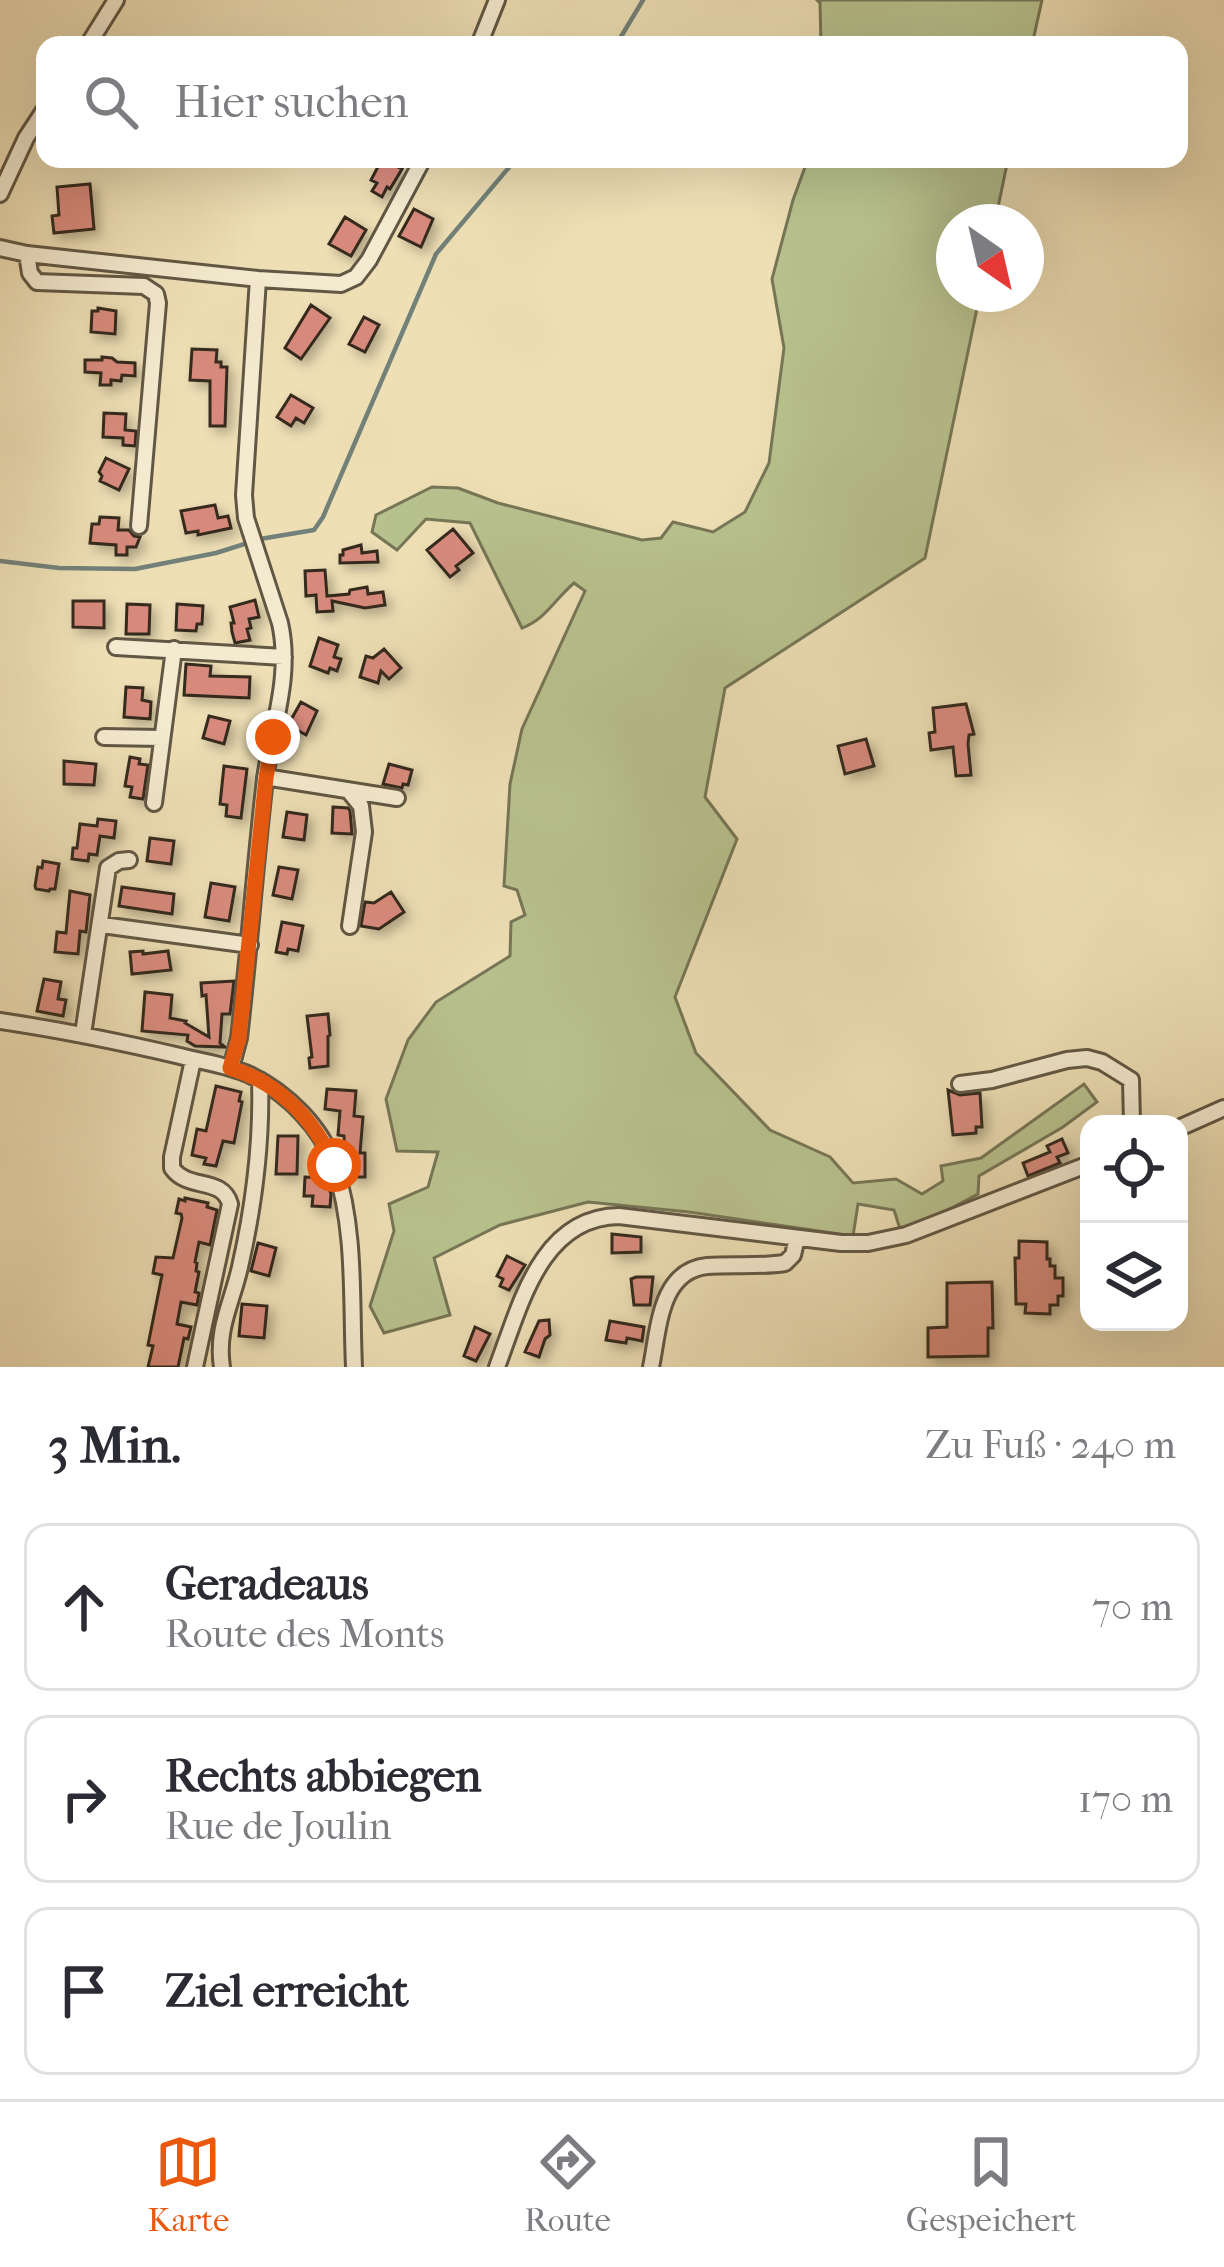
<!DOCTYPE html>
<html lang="de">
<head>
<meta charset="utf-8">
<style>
	body { margin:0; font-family:"IM FELL French Canon",serif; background:#f7f7f7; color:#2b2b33 }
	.controls { position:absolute; right:36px; bottom:36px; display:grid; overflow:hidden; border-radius:24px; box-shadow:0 12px 48px #0002 }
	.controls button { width:108px; height:108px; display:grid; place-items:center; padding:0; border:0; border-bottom:3px solid #e1e1e2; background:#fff; color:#2b2b33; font:60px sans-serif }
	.compass { position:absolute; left:936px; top:204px; width:108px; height:108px; border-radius:50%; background:#fff; box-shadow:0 12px 48px #0002; rotate:146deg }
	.stop { position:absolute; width:36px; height:36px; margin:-27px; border:9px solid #ea580c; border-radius:50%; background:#fff }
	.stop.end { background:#ea580c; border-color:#fff; box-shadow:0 3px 12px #0008 }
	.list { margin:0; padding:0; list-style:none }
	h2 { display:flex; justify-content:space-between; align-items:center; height:156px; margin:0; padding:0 48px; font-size:51px }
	h2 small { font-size:39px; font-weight:400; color:#7c7c81 }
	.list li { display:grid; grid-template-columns:78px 1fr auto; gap:36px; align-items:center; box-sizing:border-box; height:168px; margin:0 24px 24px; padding:0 24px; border:3px solid #e1e1e2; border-radius:24px }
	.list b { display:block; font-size:45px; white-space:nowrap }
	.list p { margin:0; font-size:39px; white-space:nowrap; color:#7c7c81 }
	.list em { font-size:39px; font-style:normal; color:#7c7c81 }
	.icon { flex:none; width:66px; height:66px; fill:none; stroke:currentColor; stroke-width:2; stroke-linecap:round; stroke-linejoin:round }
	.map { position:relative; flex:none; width:1224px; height:1367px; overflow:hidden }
	.search { position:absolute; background:#fff; box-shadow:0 12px 48px #0002; left:36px; right:36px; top:36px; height:132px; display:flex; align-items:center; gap:30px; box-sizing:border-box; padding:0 42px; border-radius:24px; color:#7c7c81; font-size:45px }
	.sheet { height:732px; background:#fff }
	nav { display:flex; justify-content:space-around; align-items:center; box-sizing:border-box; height:168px; border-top:3px solid #e1e1e2; background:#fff; font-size:33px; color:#7c7c81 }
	nav a { display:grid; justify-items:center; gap:6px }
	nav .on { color:#ea580c }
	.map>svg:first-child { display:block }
</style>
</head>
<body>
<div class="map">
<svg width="1224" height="1367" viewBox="0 0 1224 1367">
	<defs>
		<filter id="shadow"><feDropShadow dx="5.5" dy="5.5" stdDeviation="6" flood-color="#0004"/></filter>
	</defs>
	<rect width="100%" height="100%" fill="#eedfb5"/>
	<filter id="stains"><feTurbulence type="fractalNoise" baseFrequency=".00167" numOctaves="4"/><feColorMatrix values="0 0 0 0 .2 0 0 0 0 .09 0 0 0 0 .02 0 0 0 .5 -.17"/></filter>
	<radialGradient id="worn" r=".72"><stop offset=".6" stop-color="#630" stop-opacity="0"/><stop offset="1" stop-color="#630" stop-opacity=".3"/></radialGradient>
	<!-- green -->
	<path fill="#b8c28e" stroke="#767656" stroke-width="3" d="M817 0H1042L1032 45H821L820 3Z
		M808 159H1008L995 222H954V294H980L925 558 725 688 705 797 737 839 675 997 696 1053 770 1130 830 1157 853 1183 896 1179 922 1194 943 1181 941 1166 981 1158 1084 1084 1097 1102 1063 1127 979 1176 978 1194 923 1223 900 1229 894 1210 858 1204 853 1236 689 1212 588 1202 500 1225 434 1258 450 1315 384 1333 370 1306 394 1231 389 1204 428 1187 438 1152 397 1151 386 1099 408 1040 436 1002 510 956 511 922 525 915 517 890 504 886 510 784 522 729 585 591 574 583C555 599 546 619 522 628L470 523 426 519 397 550 372 532 376 515 432 487 458 488 498 503 642 540 661 538 673 522 713 532 745 512 769 463 784 348 772 279 793 200Z"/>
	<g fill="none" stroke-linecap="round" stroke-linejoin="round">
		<!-- stream -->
		<path stroke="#728179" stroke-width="4.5" d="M616 45 643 0
			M0 561 59 568 135 569 216 553 260 539 314 530 323 517 436 254 516 159"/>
	</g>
	<!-- building -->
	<path fill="#d78a7b" stroke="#342a1f" stroke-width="3" filter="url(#shadow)" d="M382 159 402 169 390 189 387 187 382 197 372 191 377 183 371 180Z
		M90 184 94 229 54 233 52 216 59 215 57 187Z
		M414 209 433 219 421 247 399 236Z
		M345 217 366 230 351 256 329 244Z
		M311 305 330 318 301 359 285 348Z
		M98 308 116 311 115 334 91 332 92 311H98Z
		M364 317 379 325 365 352 349 344Z
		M192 349 217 350 216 362H221V367H227L225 426H210V381L190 380Z
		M102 357 112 358 117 362 135 363V376L122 375 121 381 111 380V385H100L101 373 85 372V360H102Z
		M291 395 313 408 304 423 296 418 291 426 277 417Z
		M104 413 126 414 125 430 136 431 135 446 123 445V438L103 437Z
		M106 458 129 469 119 490 100 481 102 476 99 472Z
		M215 505 218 518 228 516 231 528 198 535V531L186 533 181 511Z
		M100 517 119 518 118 530H129L134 536 140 537 136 547H127V555H116V545L90 543 92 524H99Z
		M453 529 473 553 456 566 459 570 450 577 427 550Z
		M361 545 362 553 377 551 378 562 340 563V555H343V550Z
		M325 570 327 596 349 594 350 590 367 587 368 594 383 592 385 605 365 608 332 601 333 611 317 612 316 595 306 596 305 571Z
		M255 600 259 617 249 619 251 628 247 629 250 640 235 643 232 632 231 623H234L230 607Z
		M73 601H104V628L73 627Z
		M127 604 150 605 149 634H126Z
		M177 604 203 606 202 624H197L196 631 176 630Z
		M319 638 338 645 334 657 341 659 337 671 330 668 328 673 310 666Z
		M384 649 401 668 389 679 381 671 378 683 360 677 366 656 373 658Z
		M186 664 211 666 210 676 250 677 249 698 184 695Z
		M126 687 143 688 142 700 151 702 150 719 124 717Z
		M301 702 317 711 306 735 288 725Z
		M966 704 974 734 969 735 968 744 971 775 956 776 953 747 931 750 929 733 935 732 933 708Z
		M209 716 230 721 224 744 203 738Z
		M866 739 874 766 845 774 838 746Z
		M130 757 140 759 139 764 148 765 143 799 130 797 132 787 125 786Z
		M64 761 96 764 94 785 64 784Z
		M389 764 412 770 408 785 403 784 402 788 383 784Z
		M224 766 247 769 241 818 226 816 227 805 220 804Z
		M333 807 348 808 350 811 352 834 332 833Z
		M287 812 307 815 304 840 283 837Z
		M98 819 116 821 114 838 100 836 97 855 89 854 88 861 72 859 73 848H77L80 824 97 826Z
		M150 838 174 841 171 864 147 861Z
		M43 861 59 864 55 889H50L49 891 36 889 35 886 38 867 42 868Z
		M279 867 298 870 292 899 273 895Z
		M211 883 235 887 229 921 205 917Z
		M122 887 174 894 172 914 119 906Z
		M70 891 90 895 86 932 80 931 78 954 55 952 57 932 66 933Z
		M391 892 404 912 379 929 361 926 365 902 374 903Z
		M282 922 303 926 298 951 288 949 287 954 276 952Z
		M143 951V954L168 951 171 970 132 974 130 952Z
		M44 979 61 982 58 999 66 1000 63 1016 37 1011Z
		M234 981 230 1014H222L220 1043 225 1047 195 1046 187 1041 188 1035 142 1031 145 992 172 995 170 1018 186 1021 185 1023 209 1037 206 995 202 996 201 983Z
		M328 1014 330 1035 328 1036V1066L310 1068 309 1058 312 1057 307 1016Z
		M216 1086 241 1092 239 1101 242 1102 234 1143 223 1141 216 1166 204 1164 206 1158 192 1155 197 1129 206 1131Z
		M327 1089 356 1091 354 1116 363 1117 360 1153H365V1177H350L345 1161 344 1136 338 1135 340 1111 325 1109Z
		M948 1090 960 1095 980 1093 982 1127H976V1133L953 1135Z
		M278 1136H298L297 1174H276Z
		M1062 1139 1068 1153 1057 1157 1060 1163 1028 1176 1023 1163 1050 1152 1047 1146Z
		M305 1177 326 1178 331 1194 330 1207 312 1206 313 1196H304Z
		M185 1198 208 1203 207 1207 217 1210 210 1245 199 1242 195 1262 197 1263 196 1271 199 1272 195 1292 199 1293 197 1305 181 1302 177 1324 191 1327 188 1339 184 1338 178 1367H148L153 1346 148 1345 162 1275 153 1273 156 1257 173 1258 182 1218 181 1214 176 1213 179 1199 185 1201Z
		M612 1234 641 1237V1252L612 1253Z
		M1019 1241 1047 1242V1259H1050V1266H1055V1278H1063V1296H1058V1305H1050V1314L1025 1313 1026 1304H1016L1015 1258H1019Z
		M258 1243 276 1248 269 1276 251 1271Z
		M507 1256 525 1265 509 1290 500 1286 503 1279 497 1276Z
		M636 1277H653L650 1305H634L631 1279Z
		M992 1282 993 1328H988V1356L928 1357V1328L947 1327V1283Z
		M242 1304 267 1306 264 1338 239 1336Z
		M549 1320 550 1335 545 1339 539 1357 525 1352 539 1321Z
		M610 1321 644 1327 642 1341 627 1338 626 1343 606 1340Z
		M475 1327 490 1334 476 1361 464 1356Z"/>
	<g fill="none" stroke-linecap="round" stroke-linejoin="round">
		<!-- street casing -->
		<g stroke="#625744" stroke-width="20">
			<path id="street" d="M88 45 116 0
				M479 45 497 0
				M0 194 26 138 45 109
				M0 248 27 254 258 279 341 284 356 277 369 260 423 159
				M27 254 30 273 37 282 144 286 156 294 158 303 139 526
				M116 647 284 657
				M104 737 162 738
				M265 777 397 798
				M348 790 361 806 364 832 350 926
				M154 803 174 649
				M102 925 250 945
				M0 1021C61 1030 120 1042 180 1056 203 1062 228 1065 250 1075 287 1093 322 1127 335 1167 356 1230 351 1302 354 1367
				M83 1034 108 868 119 861 129 860
				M193 1060 172 1157V1168C188 1191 222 1176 230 1204L195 1367
				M231 1068 239 1038C249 952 255 865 265 779 272 726 292 677 280 623L246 518 244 495 258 279
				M960 1084 992 1080 1067 1060 1087 1058 1102 1062 1131 1080 1132 1124
				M1179 1128 1224 1108
				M222 1367C216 1329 232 1303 240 1267 254 1205 262 1143 260 1080
				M497 1367C520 1307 540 1217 619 1216L841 1243H868L906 1235 1089 1164
				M651 1367C659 1330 659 1271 707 1266 733 1264 759 1267 785 1263L793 1255 797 1238"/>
		</g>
		<!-- street -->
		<use href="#street" stroke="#f4eacf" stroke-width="14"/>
	</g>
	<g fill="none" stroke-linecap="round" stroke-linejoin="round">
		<!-- route -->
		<path stroke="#ea580c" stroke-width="15" d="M273 737 266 778 239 1038 230 1068C278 1082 315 1120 334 1165"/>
	</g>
	<rect width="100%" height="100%" filter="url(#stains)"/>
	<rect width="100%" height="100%" fill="url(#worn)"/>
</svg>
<div class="controls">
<button><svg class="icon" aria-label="locate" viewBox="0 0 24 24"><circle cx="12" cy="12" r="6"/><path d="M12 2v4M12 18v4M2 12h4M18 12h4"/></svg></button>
<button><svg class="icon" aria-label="layers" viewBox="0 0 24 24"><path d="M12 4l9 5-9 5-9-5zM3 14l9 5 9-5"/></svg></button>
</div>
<svg class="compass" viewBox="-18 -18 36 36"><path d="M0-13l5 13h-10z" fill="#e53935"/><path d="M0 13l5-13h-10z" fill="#7c7c81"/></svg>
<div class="stop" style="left:334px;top:1165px"></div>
<div class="stop end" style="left:273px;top:737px"></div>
<div class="search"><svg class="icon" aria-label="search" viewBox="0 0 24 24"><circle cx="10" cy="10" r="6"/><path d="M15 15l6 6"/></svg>Hier suchen</div>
</div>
<section class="sheet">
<h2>3 Min.<small>Zu Fuß · 240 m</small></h2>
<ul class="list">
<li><svg class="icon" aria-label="ahead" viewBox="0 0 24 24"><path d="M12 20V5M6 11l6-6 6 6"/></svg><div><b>Geradeaus</b><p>Route des Monts</p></div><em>70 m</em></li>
<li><svg class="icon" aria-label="right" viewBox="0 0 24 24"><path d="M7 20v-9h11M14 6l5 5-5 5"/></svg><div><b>Rechts abbiegen</b><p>Rue de Joulin</p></div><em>170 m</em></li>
<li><svg class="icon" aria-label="arrive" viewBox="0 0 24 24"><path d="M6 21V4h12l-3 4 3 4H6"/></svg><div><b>Ziel erreicht</b></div></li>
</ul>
</section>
<nav>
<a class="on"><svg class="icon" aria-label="map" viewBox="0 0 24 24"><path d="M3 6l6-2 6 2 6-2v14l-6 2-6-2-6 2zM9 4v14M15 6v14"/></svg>Karte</a>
<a><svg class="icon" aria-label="directions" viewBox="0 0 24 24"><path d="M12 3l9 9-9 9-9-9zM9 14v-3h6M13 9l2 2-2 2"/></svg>Route</a>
<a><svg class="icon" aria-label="saved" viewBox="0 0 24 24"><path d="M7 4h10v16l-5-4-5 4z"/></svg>Gespeichert</a>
</nav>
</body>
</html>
